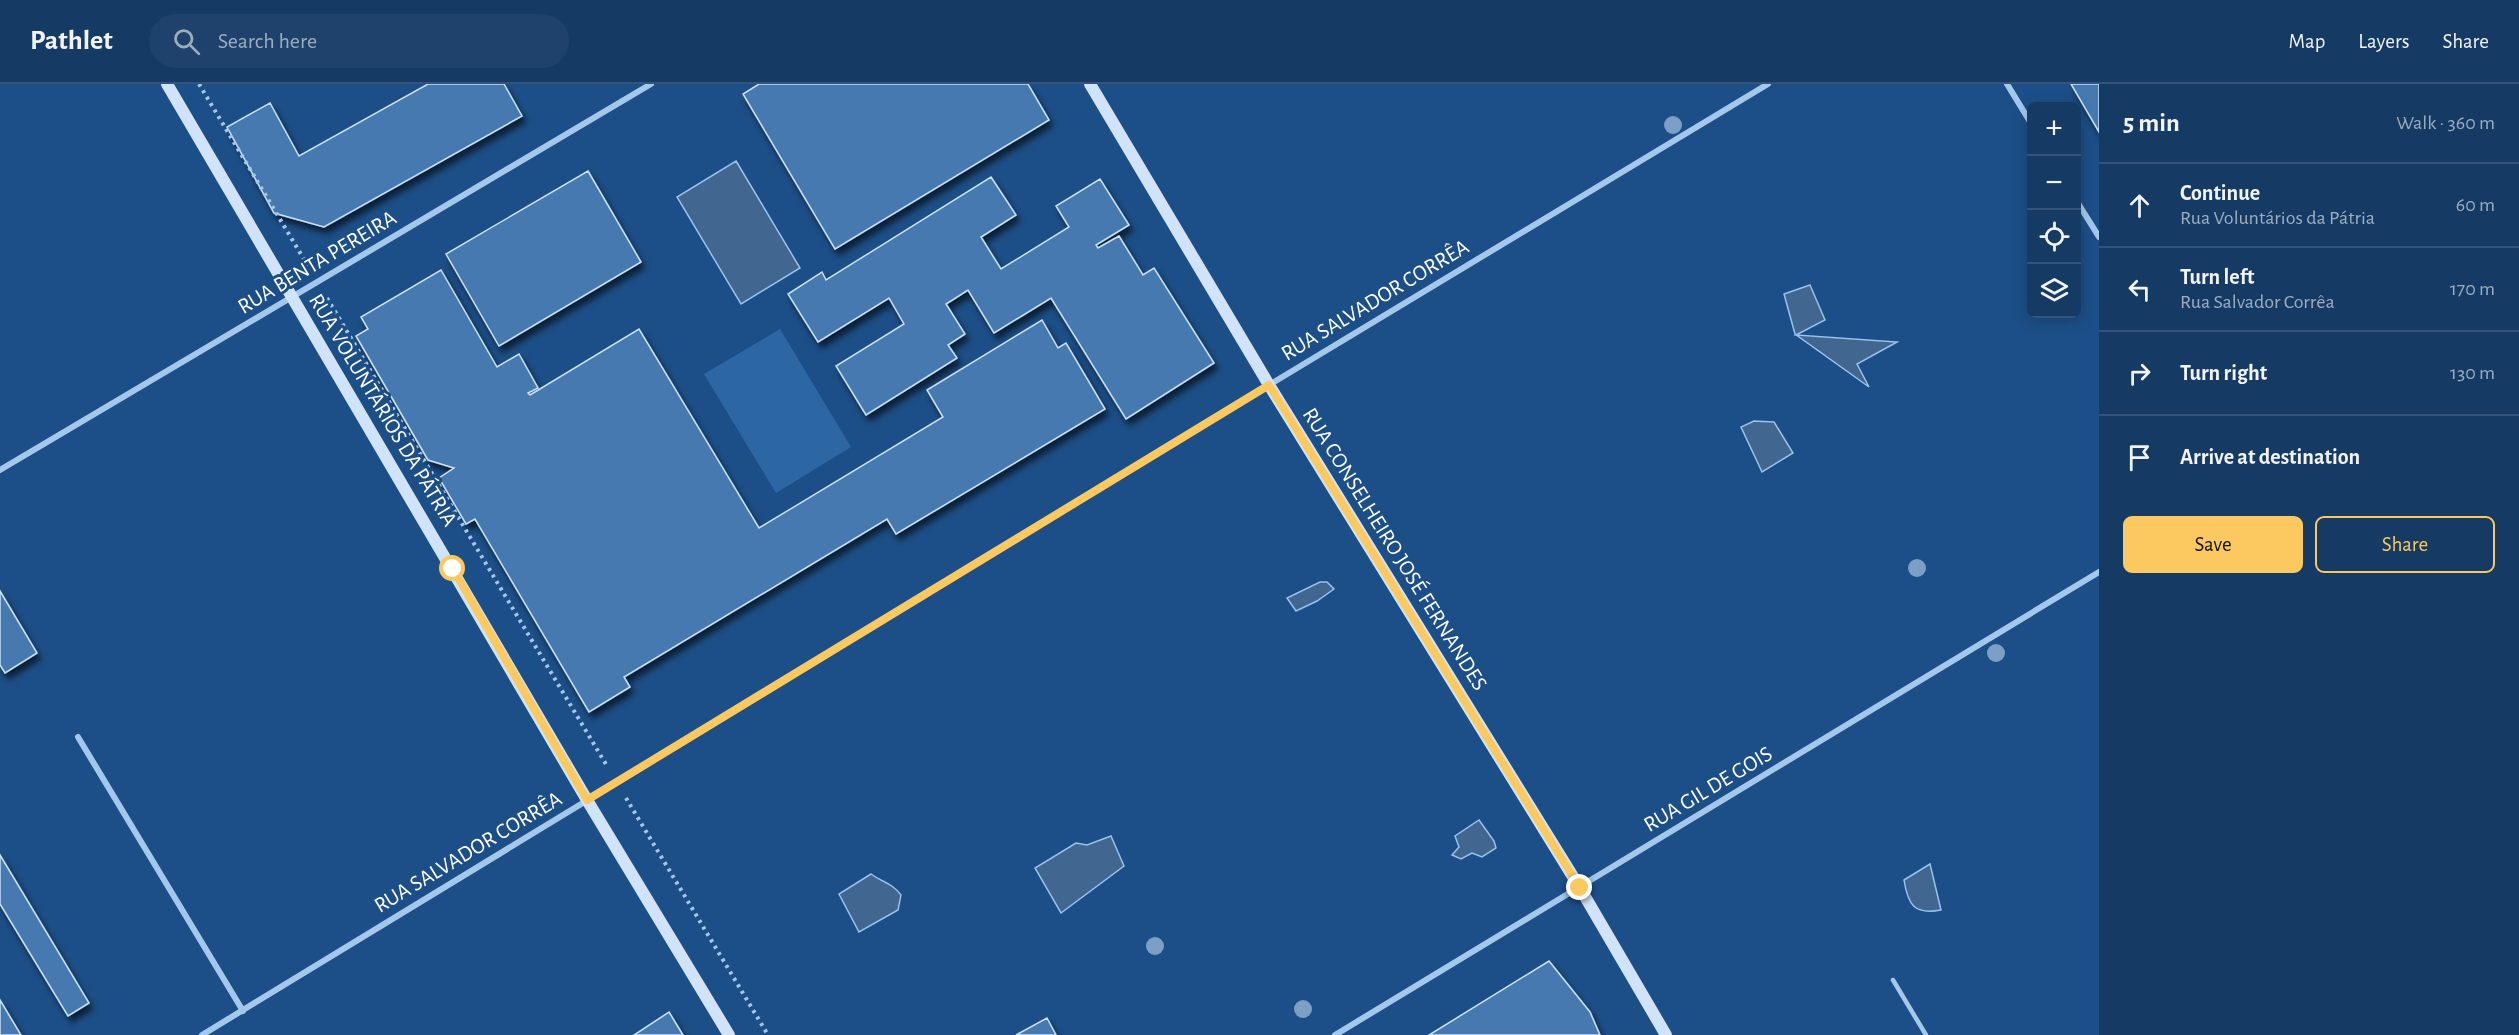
<!DOCTYPE html>
<html lang="en">
<head>
<meta charset="utf-8">
<style>
	body { margin:0; font-family:"Alegreya Sans",sans-serif; background:#1e426b; color:#f1f3f6 }
	.controls { position:absolute; right:18px; top:18px; display:grid; overflow:hidden; border-radius:9px; box-shadow:0 3px 15px #0003 }
	.controls button { width:54px; height:54px; display:grid; place-items:center; padding:0; border:0; border-bottom:2px solid #345579; background:#153b65; color:#f1f3f6; font:30px sans-serif }
	.stop { position:absolute; width:18px; height:18px; margin:-14px; border:4px solid #fcc961; border-radius:50%; background:#fff }
	.stop.end { background:#fcc961; border-color:#fff; box-shadow:0 2px 6px #0008 }
	.list { margin:0; padding:0; list-style:none }
	h2 { display:flex; justify-content:space-between; align-items:center; height:78px; margin:0; padding:0 24px; font-size:26px }
	h2 small { font-size:20px; font-weight:400; color:#9dadbf }
	.list li { display:grid; grid-template-columns:39px 1fr auto; gap:18px; align-items:center; box-sizing:border-box; height:84px; padding:0 24px; border-top:2px solid #345579 }
	.list b { display:block; font-size:22px; white-space:nowrap }
	.list p { margin:0; font-size:20px; white-space:nowrap; color:#9dadbf }
	.list em { font-size:20px; font-style:normal; color:#9dadbf }
	.actions { display:flex; gap:12px; padding:18px 24px }
	.actions a { flex:1; padding:14px 0; border:2px solid #fcc961; border-radius:9px; text-align:center; font-size:21px; color:#fcc961 }
	.actions .main { background:#fcc961; color:#111 }
	.icon { flex:none; width:33px; height:33px; fill:none; stroke:currentColor; stroke-width:2; stroke-linecap:round; stroke-linejoin:round }
	.map { position:relative; flex:none; width:2099px; height:951px; overflow:hidden }
	header { display:flex; align-items:center; gap:36px; box-sizing:border-box; height:84px; padding:0 30px; background:#153b65; border-bottom:2px solid #345579 }
	header strong { font-size:28px }
	nav { display:flex; gap:33px; margin-inline-start:auto; font-size:21px }
	.search { width:420px; height:54px; background:#1e426b; display:flex; align-items:center; gap:15px; box-sizing:border-box; padding:0 21px; border-radius:33px; color:#9dadbf; font-size:22px }
	main { display:flex }
	aside { flex:1; background:#153b65 }
	.map>svg:first-child { display:block }
</style>
</head>
<body>
<header>
<strong>Pathlet</strong>
<div class="search"><svg class="icon" aria-label="search" viewBox="0 0 24 24"><circle cx="10" cy="10" r="6"/><path d="M15 15l6 6"/></svg>Search here</div>
<nav><a>Map</a><a>Layers</a><a>Share</a></nav>
</header>
<main>
<div class="map">
<svg width="2099" height="951" viewBox="0 0 2099 951">
	<defs>
		<filter id="shadow"><feDropShadow dx="3.5" dy="6" stdDeviation="3" flood-color="#0009"/></filter>
	</defs>
	<rect width="100%" height="100%" fill="#1c4f87"/>
	<!-- green -->
	<path fill="#2c67a4" d="M780 245 851 363 776 409 704 290Z"/>
	<!-- water -->
	<path fill="#416790" stroke="#97c3ed" stroke-width="1.5" d="M736 77 800 184 741 220 677 113Z
		M1810 201 1825 236 1796 251 1897 258 1857 280 1869 303 1795 250 1784 210Z
		M1754 337 1774 338 1793 369 1762 388 1741 343Z
		M1320 498H1327L1334 505 1317 517 1296 527 1287 514Z
		M1479 736 1494 757 1496 764 1482 773 1472 769 1461 775 1452 771 1459 763 1455 752Z
		M1111 752 1124 782 1061 829 1035 784 1076 759 1087 761Z
		M1930 780 1941 826C1914 831 1908 821 1904 796Z
		M871 790C883 799 891 798 901 811L898 826 859 848 839 810Z"/>
	<!-- building -->
	<path fill="#4479b0" stroke="#c9e1f8" stroke-width="1.5" filter="url(#shadow)" d="M428 0H504L522 32 324 143 274 129 227 43 270 19 299 72Z
		M759 0H1028L1049 36 835 165 743 10Z
		M2071 0H2099V48Z
		M588 87 641 178 499 262 446 170Z
		M991 93 1016 131 981 153 1001 185 1069 143 1056 122 1100 95 1129 141 1096 161 1098 164 1119 152 1143 191 1154 184 1214 279 1126 335 1051 214 994 249 968 206 946 220 965 250 948 261 957 274 866 331 836 282 904 240 889 214 818 258 788 210 822 188 826 196Z
		M441 186 497 283 519 270 538 304 528 309 530 311 639 245 759 444 943 333 927 306 1042 236 1058 264 1066 259 1105 325 896 450 887 435 624 593 630 603 589 628 475 435 466 440 439 394 454 384 428 376 356 252 368 245 361 233Z
		M0 507 37 569 5 589 0 581Z
		M0 771 89 919 68 932 0 820Z
		M1549 877 1590 928 1600 951H1429Z
		M0 916 21 951H0Z
		M669 928 683 951H634Z
		M1047 934 1056 951H1016Z"/>
	<g fill="none" stroke-linecap="round" stroke-linejoin="round">
		<!-- path -->
		<path stroke="#a4c8eb" stroke-width="4" stroke-dasharray="3 4.5" stroke-linecap="butt" d="M199 0 308 182
			M327 214 607 682
			M626 714 768 951"/>
		<!-- service -->
		<path stroke="#a4c8eb" stroke-width="4.5" d="M1893 896 1926 951"/>
		<!-- minor -->
		<path stroke="#a4c8eb" stroke-width="6" d="M2007 0 2032 41
			M2076 116 2099 153
			M0 386 651 0
			M78 653 243 927
			M202 951 1269 301 1768 0
			M1335 951 2099 488"/>
		<!-- secondary -->
		<path stroke="#d0e3f8" stroke-width="12" d="M167 0 587 716 729 951
			M1090 0 1269 301 1580 804 1666 951"/>
	</g>
	<!-- trees -->
	<g fill="#7b9fc5">
		<circle cx="1673" cy="41" r="9"/>
		<circle cx="1917" cy="484" r="9"/>
		<circle cx="1996" cy="569" r="9"/>
		<circle cx="1155" cy="862" r="9"/>
		<circle cx="1303" cy="925" r="9"/>
	</g>
	<g fill="none" stroke-linecap="round" stroke-linejoin="round">
		<!-- route -->
		<path stroke="#fcc961" stroke-width="8" d="M453 485 587 716 1269 301 1580 804"/>
	</g>
	<g text-anchor="middle" dominant-baseline="central" stroke-width="6" stroke-linejoin="round" paint-order="stroke">
		<!-- street labels -->
		<g font-size="22" fill="#fff" stroke="#1c4f87">
			<text transform="translate(317 178) rotate(-31)">RUA BENTA PEREIRA</text>
			<text transform="translate(1375 216) rotate(-31)">RUA SALVADOR CORRÊA</text>
			<text transform="translate(383 326) rotate(59)">RUA VOLUNTÁRIOS DA PÁTRIA</text>
			<text transform="translate(1395 465) rotate(58)">RUA CONSELHEIRO JOSÉ FERNANDES</text>
			<text transform="translate(1708 705) rotate(-31)">RUA GIL DE GOIS</text>
			<text transform="translate(468 768) rotate(-31)">RUA SALVADOR CORRÊA</text>
		</g>
	</g>
</svg>
<div class="controls">
<button>+</button>
<button>−</button>
<button><svg class="icon" aria-label="locate" viewBox="0 0 24 24"><circle cx="12" cy="12" r="6"/><path d="M12 2v4M12 18v4M2 12h4M18 12h4"/></svg></button>
<button><svg class="icon" aria-label="layers" viewBox="0 0 24 24"><path d="M12 4l9 5-9 5-9-5zM3 14l9 5 9-5"/></svg></button>
</div>
<div class="stop" style="left:453px;top:485px"></div>
<div class="stop end" style="left:1580px;top:804px"></div>
</div>
<aside>
<h2>5 min<small>Walk · 360 m</small></h2>
<ul class="list">
<li><svg class="icon" aria-label="ahead" viewBox="0 0 24 24"><path d="M12 20V5M6 11l6-6 6 6"/></svg><div><b>Continue</b><p>Rua Voluntários da Pátria</p></div><em>60 m</em></li>
<li><svg class="icon" aria-label="left" viewBox="0 0 24 24"><path d="M17 20v-9H6M10 6l-5 5 5 5"/></svg><div><b>Turn left</b><p>Rua Salvador Corrêa</p></div><em>170 m</em></li>
<li><svg class="icon" aria-label="right" viewBox="0 0 24 24"><path d="M7 20v-9h11M14 6l5 5-5 5"/></svg><div><b>Turn right</b></div><em>130 m</em></li>
<li><svg class="icon" aria-label="arrive" viewBox="0 0 24 24"><path d="M6 21V4h12l-3 4 3 4H6"/></svg><div><b>Arrive at destination</b></div></li>
</ul>
<div class="actions"><a class="main">Save</a><a>Share</a></div>
</aside>
</main>
</body>
</html>
